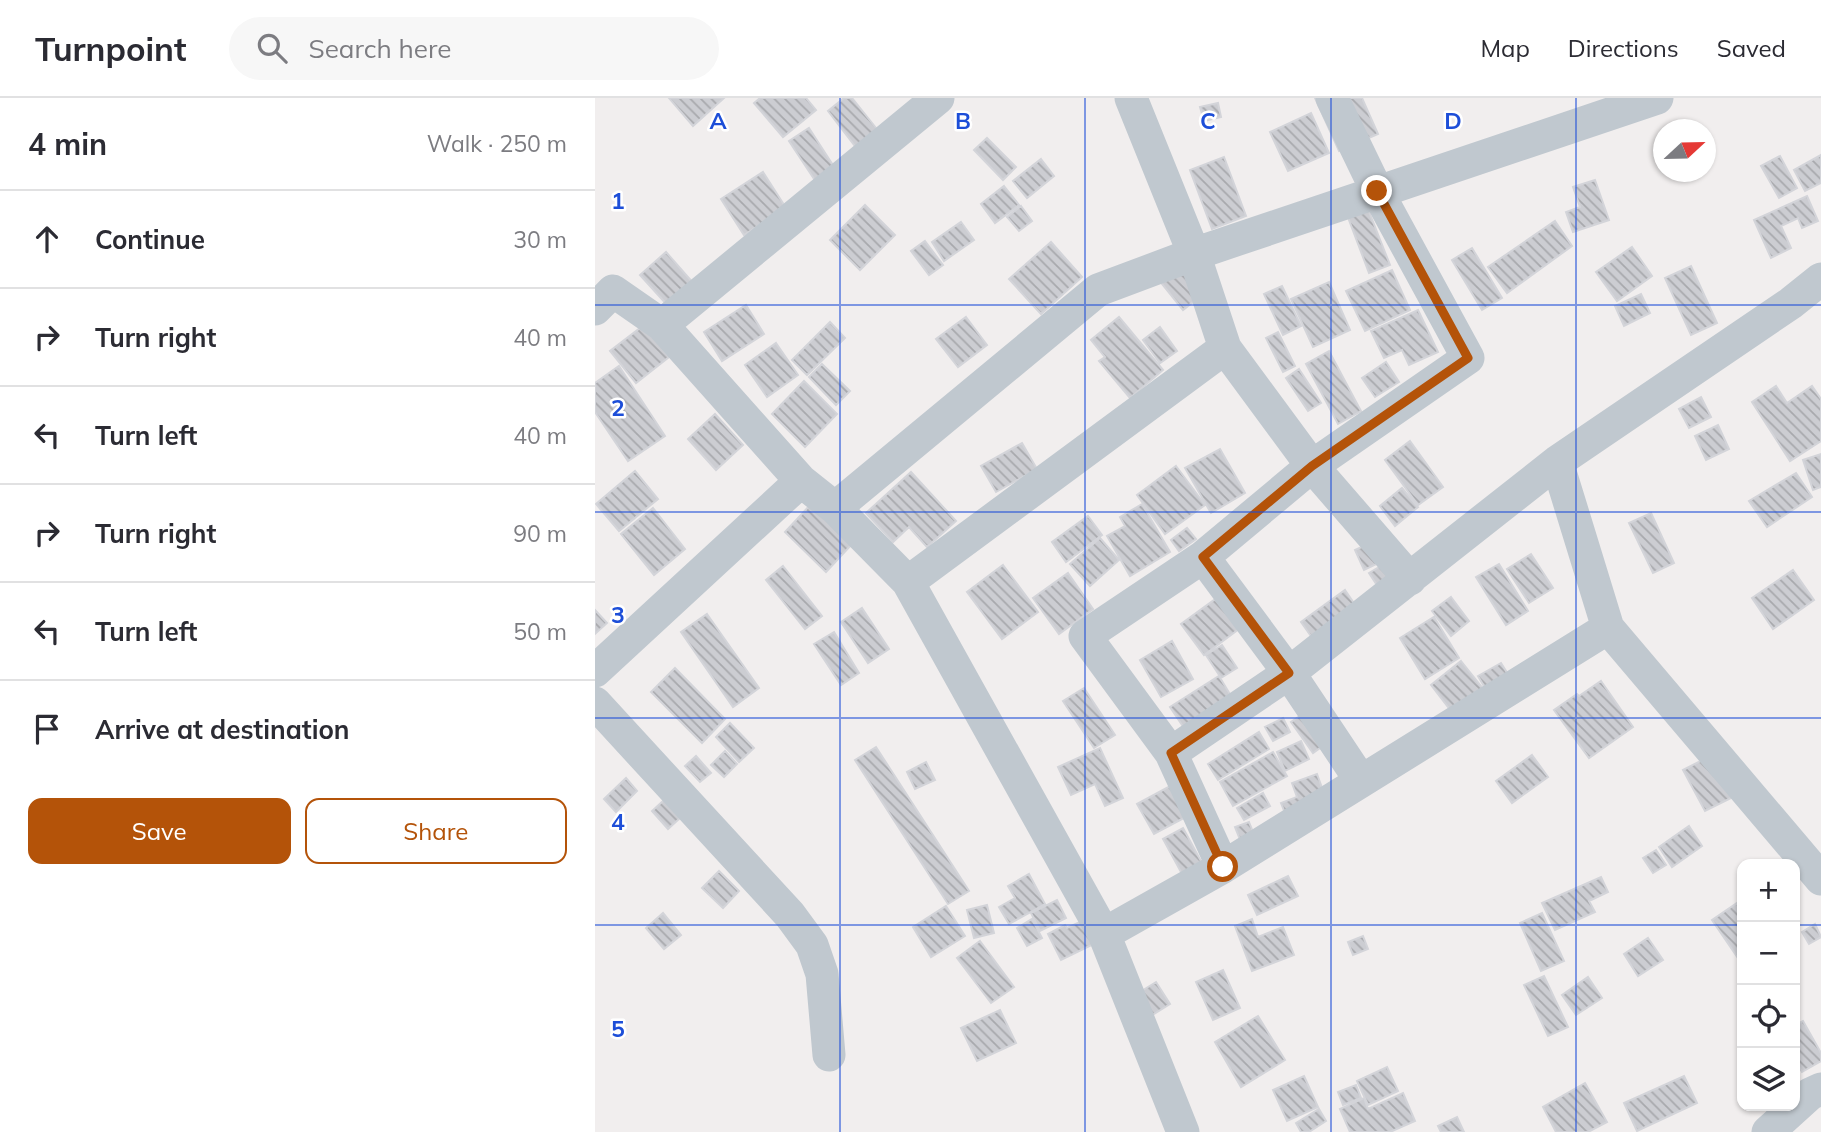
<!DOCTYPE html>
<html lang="en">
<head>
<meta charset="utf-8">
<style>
	body { margin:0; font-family:Mulish,sans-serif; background:#f7f7f7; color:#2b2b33 }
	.controls { position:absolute; right:21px; bottom:21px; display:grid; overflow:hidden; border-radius:14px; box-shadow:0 2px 5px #0004 }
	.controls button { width:63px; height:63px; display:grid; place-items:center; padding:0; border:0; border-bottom:2px solid #e1e1e2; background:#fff; color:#2b2b33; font:35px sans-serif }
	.compass { position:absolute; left:1058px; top:21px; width:63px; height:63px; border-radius:50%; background:#fff; box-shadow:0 2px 5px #0004; rotate:68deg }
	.stop { position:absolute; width:21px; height:21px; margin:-16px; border:5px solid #b45309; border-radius:50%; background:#fff }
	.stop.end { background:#b45309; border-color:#fff; box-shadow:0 2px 7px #0008 }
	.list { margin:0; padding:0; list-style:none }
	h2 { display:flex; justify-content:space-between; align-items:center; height:91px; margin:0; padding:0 28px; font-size:30px }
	h2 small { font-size:23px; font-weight:400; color:#7c7c81 }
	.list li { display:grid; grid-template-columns:46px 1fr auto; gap:21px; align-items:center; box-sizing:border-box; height:98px; padding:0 28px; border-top:2px solid #e1e1e2 }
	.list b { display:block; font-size:26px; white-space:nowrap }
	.list em { font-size:23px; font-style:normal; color:#7c7c81 }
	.actions { display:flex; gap:14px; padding:21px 28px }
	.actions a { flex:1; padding:16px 0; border:2px solid #b45309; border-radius:14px; text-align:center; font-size:24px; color:#b45309 }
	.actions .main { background:#b45309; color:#fff }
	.icon { flex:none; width:38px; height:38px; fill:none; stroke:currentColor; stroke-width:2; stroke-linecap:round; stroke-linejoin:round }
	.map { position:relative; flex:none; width:1226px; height:1034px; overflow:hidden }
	header { display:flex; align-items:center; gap:42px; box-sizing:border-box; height:98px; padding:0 35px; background:#fff; border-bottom:2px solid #e1e1e2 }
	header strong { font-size:33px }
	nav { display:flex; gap:38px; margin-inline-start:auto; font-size:24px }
	.search { width:490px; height:63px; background:#f7f7f7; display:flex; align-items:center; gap:18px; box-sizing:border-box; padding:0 24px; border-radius:38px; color:#7c7c81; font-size:26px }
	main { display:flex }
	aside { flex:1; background:#fff }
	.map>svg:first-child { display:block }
</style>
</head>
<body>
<header>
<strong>Turnpoint</strong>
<div class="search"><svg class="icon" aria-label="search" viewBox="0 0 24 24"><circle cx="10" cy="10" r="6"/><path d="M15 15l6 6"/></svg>Search here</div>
<nav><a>Map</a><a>Directions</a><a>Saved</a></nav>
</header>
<main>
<aside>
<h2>4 min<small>Walk · 250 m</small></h2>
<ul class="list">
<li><svg class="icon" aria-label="ahead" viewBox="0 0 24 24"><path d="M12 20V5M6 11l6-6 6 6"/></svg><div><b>Continue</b></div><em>30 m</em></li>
<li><svg class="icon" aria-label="right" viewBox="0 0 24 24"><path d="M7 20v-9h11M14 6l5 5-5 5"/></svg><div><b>Turn right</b></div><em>40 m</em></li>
<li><svg class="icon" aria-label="left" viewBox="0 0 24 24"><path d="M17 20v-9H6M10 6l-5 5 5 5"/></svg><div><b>Turn left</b></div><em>40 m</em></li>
<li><svg class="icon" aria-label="right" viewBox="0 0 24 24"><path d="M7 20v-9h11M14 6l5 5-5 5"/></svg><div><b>Turn right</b></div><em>90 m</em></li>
<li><svg class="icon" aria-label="left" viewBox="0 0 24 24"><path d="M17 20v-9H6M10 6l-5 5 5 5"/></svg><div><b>Turn left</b></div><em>50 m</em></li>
<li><svg class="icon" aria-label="arrive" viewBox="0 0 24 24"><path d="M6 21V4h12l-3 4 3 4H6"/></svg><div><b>Arrive at destination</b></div></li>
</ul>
<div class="actions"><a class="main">Save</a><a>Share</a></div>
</aside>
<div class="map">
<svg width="1226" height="1034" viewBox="0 0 1226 1034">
	<defs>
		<pattern id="building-back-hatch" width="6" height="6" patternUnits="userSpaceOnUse" patternTransform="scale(1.75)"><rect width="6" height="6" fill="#cccdd2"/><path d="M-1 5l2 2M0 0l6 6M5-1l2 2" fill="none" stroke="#a8a9ad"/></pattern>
	</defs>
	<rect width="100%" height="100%" fill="#f1eeee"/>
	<!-- building -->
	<path fill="url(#building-back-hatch)" stroke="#d3d4d9" stroke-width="2" d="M74 0H129L98 28Z
		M165 0H211L221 12 188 39 159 5Z
		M249 0H257L285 35 263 52 233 13Z
		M720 0H767L783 36 744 53Z
		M623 5 626 19 609 23 605 9Z
		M716 15 734 55 693 73 675 34Z
		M214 30 243 75 223 87 194 43Z
		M392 40 421 69 408 82 379 52Z
		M1226 57V85L1210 93 1199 72Z
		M1185 58 1202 90 1184 100 1166 68Z
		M629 59 651 118 617 131 595 72Z
		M446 61 459 78 432 100 418 83Z
		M168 74 191 110 149 137 126 101Z
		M1000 82 1014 122 978 134 971 114 985 109 978 89Z
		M409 88 424 107 400 125 386 106Z
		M1212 98 1223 123 1207 130 1203 120 1186 128 1196 150 1176 160 1159 122Z
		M771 106 795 167 774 175 751 114Z
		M270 107 300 137 265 172 235 142Z
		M426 108 437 123 424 133 412 119Z
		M960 123 977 148 912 195 893 169Z
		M366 124 379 142 349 163 337 144Z
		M330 143 348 167 334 177 316 153Z
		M456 144 487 179 446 216 414 181Z
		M1037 149 1057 178 1022 203 1001 174Z
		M877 150 907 200 887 212 857 162Z
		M71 154 99 186 74 209 45 177Z
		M597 154 622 185 588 212 563 181Z
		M1096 168 1122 225 1096 237 1070 180Z
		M797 172 815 212 770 233 751 193Z
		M734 184 755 232 718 249 696 201Z
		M687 188 706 228 688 237 669 196Z
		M1046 196 1055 215 1029 228 1020 208Z
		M151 207 169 236 127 263 109 234Z
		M823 212 843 254 814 267 807 252 789 260 776 233Z
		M371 219 392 247 363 269 341 241Z
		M524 219 568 272 535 300 504 263 510 259 496 242Z
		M235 224 250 240 212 277 197 262Z
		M49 227 74 259 41 285 15 253Z
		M565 229 582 253 565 265 548 242Z
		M683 234 700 268 688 274 671 240Z
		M181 245 203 277 172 299 150 267Z
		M734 253 766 313 743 326 711 266Z
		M791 264 804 284 780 299 767 280Z
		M227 266 255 293 241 307 214 279Z
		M24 268 70 338 33 363 0 314V285Z
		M704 271 726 305 713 313 691 280Z
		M209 283 242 316 210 349 177 316Z
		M1181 288 1192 305 1217 288 1226 301V343L1195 363 1157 304Z
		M1106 299 1116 319 1094 330 1084 311Z
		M120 316 148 347 121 372 93 341Z
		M1123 327 1134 351 1111 362 1100 338Z
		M815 343 848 389 823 407 790 362Z
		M427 345 442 371 401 394 386 368Z
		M625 351 650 395 616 415 590 370Z
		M1226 356V389L1218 392 1208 362Z
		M581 368 610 407 570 436 542 397Z
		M40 373 63 401 24 433 1 406Z
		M316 374 361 423 332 449 314 429 298 444 271 415Z
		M1201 375 1217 399 1172 429 1154 403Z
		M807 390 823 409 800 428 785 408Z
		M217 405 258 445 231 474 190 434Z
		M547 406 575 454 535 478 512 438 530 428 525 419Z
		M58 410 90 451 59 477 26 436Z
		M1056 415 1079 465 1058 475 1034 425Z
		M493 418 507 437 471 464 457 444Z
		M592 430 601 441 584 453 576 442Z
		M505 440 524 462 495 488 475 466Z
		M786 440 794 460 769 472 760 452Z
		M936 456 958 490 934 505 912 471Z
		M794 463 791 501 774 475Z
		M904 466 933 513 911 527 881 479Z
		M408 467 443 514 407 541 372 494Z
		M188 468 227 518 210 531 171 482Z
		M1198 472 1219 502 1178 531 1157 500Z
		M473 475 498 511 464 536 438 500Z
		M750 492 765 514 721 545 706 524Z
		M630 494 652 525 609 557 586 526Z
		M856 499 874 523 856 538 837 513Z
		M267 510 294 551 273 565 246 524Z
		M0 512 12 525 0 536Z
		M112 516 164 590 138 609 86 534Z
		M839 519 864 560 830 581 805 540Z
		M239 534 264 575 246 587 219 546Z
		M577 543 598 581 566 599 545 562Z
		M627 547 642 570 626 580 611 557Z
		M866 563 894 598 863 622 836 587Z
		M906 565 916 581 893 595 883 578Z
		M80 570 130 621 107 645 56 594Z
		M624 578 639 603 591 633 575 609Z
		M1006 583 1038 629 994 660 959 612 982 596 984 598Z
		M489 590 520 637 499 650 468 603Z
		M715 611 736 642 718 655 696 624Z
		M688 620 695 634 678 643 670 629Z
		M135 625 159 650 144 664 121 639Z
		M664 634 674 651 623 682 613 666Z
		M706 643 714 661 690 673 682 654Z
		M281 649 374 793 353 806 260 662Z
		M505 650 528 700 510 708 500 686 476 697 463 669Z
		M130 653 142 666 129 679 116 667Z
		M678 654 692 678 638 708 625 684Z
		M1119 656 1140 698 1110 713 1088 672Z
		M937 657 953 679 917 705 901 683Z
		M101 658 116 675 105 684 90 668Z
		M331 664 340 682 320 691 312 674Z
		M722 676 734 709 694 725 686 705 702 699 697 685Z
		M31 680 42 693 21 714 9 701Z
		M588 681 604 712 559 736 542 706Z
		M80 692 96 710 73 731 57 713Z
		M668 695 675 708 649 722 642 710Z
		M654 724 662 744 648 749 640 729Z
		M1094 728 1107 748 1077 769 1064 749Z
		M588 730 613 776 593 787 568 741Z
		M1061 752 1071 767 1058 775 1048 760Z
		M124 773 144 793 128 810 107 790Z
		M434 776 450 806 414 826 404 809 420 800 413 788Z
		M693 778 703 798 662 817 653 797Z
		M1006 779 1013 794 994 803 1000 814 960 832 947 805Z
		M462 802 471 820 445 833 436 815Z
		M1142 805 1147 813V866L1117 822Z
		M392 807 399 835 379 840 372 812Z
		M351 808 370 838 336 859 318 829Z
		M68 815 86 837 69 851 51 830Z
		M947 815 969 863 946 873 925 825Z
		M502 816 513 839 466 862 453 836 470 827 472 830Z
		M437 821 447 840 432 848 422 830Z
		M657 821 663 839 688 829 699 857 657 873 640 828Z
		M1220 826 1226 839 1214 846 1207 834Z
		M768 838 773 851 758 857 753 844Z
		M1053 840 1068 862 1043 878 1029 856Z
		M385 843 419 889 396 905 362 860Z
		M628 872 645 910 618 922 601 884Z
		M949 878 973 929 953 938 929 887Z
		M993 879 1007 900 981 917 967 897Z
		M561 884 575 906 551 921 537 899Z
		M405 912 421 945 382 963 366 930Z
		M663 918 690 962 646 989 620 944Z
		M1208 923 1226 955V963L1207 974 1200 962V927Z
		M792 969 803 993 773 1007 762 983Z
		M709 978 723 1009 692 1023 678 992Z
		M1089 978 1102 1005 1042 1033 1029 1005Z
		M990 985 1012 1024 993 1034H961L948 1009Z
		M761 987 766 1000 748 1007 743 994Z
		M808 995 820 1023 795 1034H755L745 1011 769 1000 773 1011Z
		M724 1011 731 1023 714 1034H706L701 1025Z
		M862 1019 869 1034H846L843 1028Z"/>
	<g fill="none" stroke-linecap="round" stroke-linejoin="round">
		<!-- minor -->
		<path stroke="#c0c8cf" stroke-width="33" d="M536 0 599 156 630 250 717 368 815 481
			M0 211 18 193 67 227 206 383 240 410 313 484 509 836 588 1034
			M67 227 343 0
			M240 410 503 192 599 156 1062 0
			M608 459 694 575 766 683
			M313 484 630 250
			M1013 530 1226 781
			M0 573 206 383
			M0 605 195 817 217 847 227 876 234 957
			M576 655 694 575 962 364 1196 205 1226 181
			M628 769 576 655 490 538 608 459 717 368 873 260 782 93 737 0
			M509 836 628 769 1013 530 962 364
			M1173 1034 1215 996 1226 991"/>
	</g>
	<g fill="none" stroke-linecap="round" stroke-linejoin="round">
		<!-- route -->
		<path stroke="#b45309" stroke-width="9" d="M628 769 576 655 694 575 608 459 717 368 873 260 782 93"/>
	</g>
	<!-- grid -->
	<path fill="none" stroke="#1d4ed8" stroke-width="2" stroke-opacity="0.55" d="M245 0V1034M490 0V1034M736 0V1034M981 0V1034M0 207H1226M0 414H1226M0 620H1226M0 827H1147M1200 827H1226"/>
	<g font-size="23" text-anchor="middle" font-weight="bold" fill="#1d4ed8" stroke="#fff" stroke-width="5" stroke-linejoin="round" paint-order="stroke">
		<text x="123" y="31">A</text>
		<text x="368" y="31">B</text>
		<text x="613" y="31">C</text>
		<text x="858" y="31">D</text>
		<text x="23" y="111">1</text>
		<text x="23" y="318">2</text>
		<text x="23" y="525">3</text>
		<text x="23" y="732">4</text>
		<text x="23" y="939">5</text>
	</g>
</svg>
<div class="controls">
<button>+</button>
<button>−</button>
<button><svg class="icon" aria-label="locate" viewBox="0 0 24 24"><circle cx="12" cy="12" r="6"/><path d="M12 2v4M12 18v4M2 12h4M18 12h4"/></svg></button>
<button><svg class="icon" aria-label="layers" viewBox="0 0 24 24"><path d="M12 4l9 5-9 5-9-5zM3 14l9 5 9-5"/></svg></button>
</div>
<svg class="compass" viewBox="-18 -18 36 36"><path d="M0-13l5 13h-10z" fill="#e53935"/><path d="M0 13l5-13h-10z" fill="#7c7c81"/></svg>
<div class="stop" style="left:628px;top:769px"></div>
<div class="stop end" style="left:782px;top:93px"></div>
</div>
</main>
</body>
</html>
